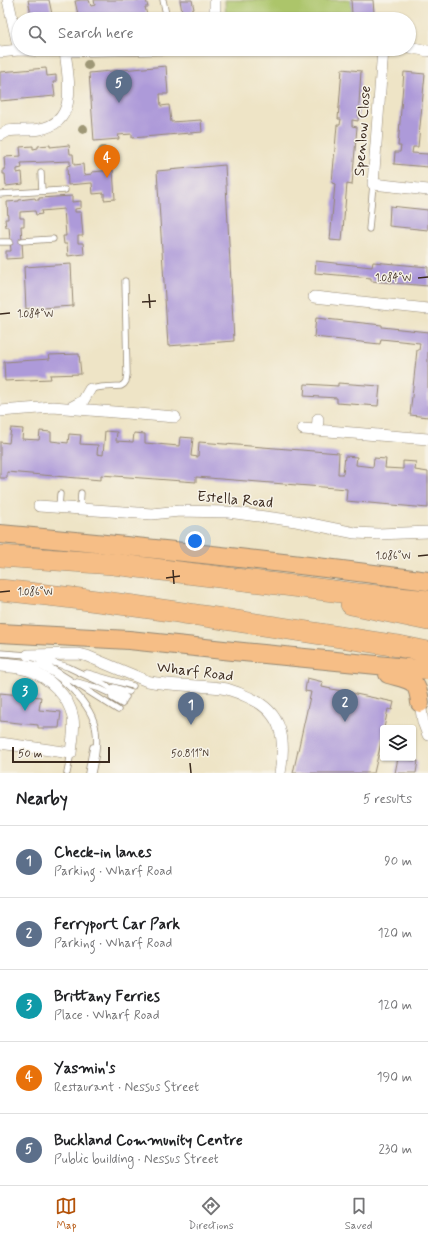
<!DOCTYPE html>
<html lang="en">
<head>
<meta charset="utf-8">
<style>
	body { margin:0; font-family:Mynerve,sans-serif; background:#f2f2f2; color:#202124 }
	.controls { position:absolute; right:12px; bottom:12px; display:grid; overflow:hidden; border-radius:4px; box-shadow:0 1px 3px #0004 }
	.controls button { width:36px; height:36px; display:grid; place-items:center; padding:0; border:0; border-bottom:1px solid #e0e0e0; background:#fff; color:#202124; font:20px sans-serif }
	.scale { position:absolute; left:12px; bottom:10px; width:98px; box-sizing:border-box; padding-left:4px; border:2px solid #3b2a1e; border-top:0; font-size:11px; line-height:14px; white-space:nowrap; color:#3b2a1e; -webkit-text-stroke:3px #f7f3e8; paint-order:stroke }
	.you { position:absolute; left:195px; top:541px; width:14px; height:14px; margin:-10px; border:3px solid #fff; border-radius:50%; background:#1a73e8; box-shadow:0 0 0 6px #1a73e833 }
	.badge { display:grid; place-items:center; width:26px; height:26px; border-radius:50%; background:#b45309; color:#fff; font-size:13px; font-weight:700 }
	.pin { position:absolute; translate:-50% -33px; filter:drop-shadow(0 1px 2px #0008) }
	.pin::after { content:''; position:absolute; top:21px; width:14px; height:12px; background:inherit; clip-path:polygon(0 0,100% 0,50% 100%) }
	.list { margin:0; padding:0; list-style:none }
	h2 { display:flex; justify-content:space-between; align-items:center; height:52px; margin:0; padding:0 16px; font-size:17px }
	h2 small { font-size:13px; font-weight:400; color:#757577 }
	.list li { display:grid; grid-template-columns:26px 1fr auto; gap:12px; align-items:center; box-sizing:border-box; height:72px; padding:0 16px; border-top:1px solid #e0e0e0 }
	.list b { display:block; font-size:15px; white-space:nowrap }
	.list p { margin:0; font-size:13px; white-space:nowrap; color:#757577 }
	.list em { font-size:13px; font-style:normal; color:#757577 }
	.icon { flex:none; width:22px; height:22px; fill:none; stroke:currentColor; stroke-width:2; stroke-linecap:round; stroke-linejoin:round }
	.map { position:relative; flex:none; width:428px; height:773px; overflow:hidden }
	.search { position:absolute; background:#fff; box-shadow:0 1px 3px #0004; left:12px; right:12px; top:12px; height:44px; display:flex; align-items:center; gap:10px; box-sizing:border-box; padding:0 14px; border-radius:22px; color:#757577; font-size:15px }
	.sheet { height:412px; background:#fff }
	nav { display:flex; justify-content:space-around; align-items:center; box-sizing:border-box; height:56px; border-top:1px solid #e0e0e0; background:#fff; font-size:11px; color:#757577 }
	nav a { display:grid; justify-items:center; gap:2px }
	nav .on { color:#b45309 }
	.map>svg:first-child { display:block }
</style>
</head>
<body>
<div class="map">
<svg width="428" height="773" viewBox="0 0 428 773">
	<rect width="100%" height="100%" fill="#f7f3e8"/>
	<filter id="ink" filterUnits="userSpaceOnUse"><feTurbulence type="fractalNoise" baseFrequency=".025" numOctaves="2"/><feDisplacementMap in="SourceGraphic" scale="8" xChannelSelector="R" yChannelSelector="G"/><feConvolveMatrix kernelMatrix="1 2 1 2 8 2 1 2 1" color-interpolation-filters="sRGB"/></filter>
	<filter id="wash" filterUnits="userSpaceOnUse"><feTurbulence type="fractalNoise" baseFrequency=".012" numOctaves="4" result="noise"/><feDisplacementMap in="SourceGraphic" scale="16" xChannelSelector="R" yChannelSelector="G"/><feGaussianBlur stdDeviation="0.9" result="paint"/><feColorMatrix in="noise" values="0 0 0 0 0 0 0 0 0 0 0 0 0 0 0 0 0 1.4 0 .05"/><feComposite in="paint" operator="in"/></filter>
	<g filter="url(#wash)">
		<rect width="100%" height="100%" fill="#eee4c6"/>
		<!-- green -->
		<path fill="#acc56a" stroke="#747844" d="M225 0H351L352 14H343L337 19H226Z"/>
		<g id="blocks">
			<!-- building -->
			<path fill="#ad9ad9" d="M28 0H49L53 19H32Z
				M81 0H89L91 6 95 5 94 0H146L148 7H145L148 19H131V17L127 18 128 19H79L75 1Z
				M180 0H192L194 9 192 10 193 19H181L180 12H182Z
				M351 0H373L374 13 352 14Z
				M166 66 168 94H160L161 106 169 105 171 122 201 120 202 132 132 138V134L118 135 119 139 94 141 89 73Z
				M46 68 47 76 56 75V82H53L55 96 0 101V72Z
				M342 69 361 71 358 121 352 120V126L357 127 352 185 347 184 342 241 330 240 335 184 332 183 337 125H340L341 119H338Z
				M404 72 425 74 418 147H413L412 153 428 154V167L394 164 395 152H400L401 146H398Z
				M50 145V147L69 145 70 154H73L74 165 83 164 84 175 92 174V172L113 170 115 199 104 200V193L93 194 92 183 68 185 67 166 70 165V161L21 163 22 168 17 169V173L22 172 23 184 6 186 5 174H3V169H5L4 157 21 156 20 147 33 146V149L38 148V146Z
				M225 165 234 341 168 346 157 171Z
				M72 196V202L81 201V208L75 209V212H81L83 236H78V243H83L84 254 68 256 67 244H64L63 236H66L64 209 41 211 42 214 36 215 35 211 20 212V218H24V226H21L23 258 6 259V251H11L9 227H6L5 219H8L7 202 19 201V200L35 198 36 200H39V198Z
				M390 206 428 210V230L389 226Z
				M316 261 372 267 373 262 428 267V286L371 281V278L315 273Z
				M71 264 73 306 26 309 24 267Z
				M316 318 382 325V327L428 332V417L410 415 417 350H419L420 343 381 339 380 344 314 337Z
				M79 354 81 374 50 375 51 379 5 381 4 362 50 359 49 355Z
				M338 383 380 386 378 406 337 403V398L304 396 305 384 338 386Z
				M11 428 23 429 22 439 39 440 40 431 51 432V441L68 443 69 434 81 435 80 444 98 445 97 454 103 455 105 431 117 432 116 441 133 442 134 433 145 434V443L179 446 180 437 193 438 191 456 198 457 199 442 339 453 338 474H343L345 456 357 457 356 465 373 467 374 458 386 459 385 468 403 469V461L416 462 415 470 428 472V508L346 501 347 489 196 477V482L101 475V480L7 472V478H0V442L9 443Z
				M307 678 323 682 322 687 394 702 392 710 388 709 384 728H383V734L374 773H293L311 692 305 691Z
				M0 693 41 697 39 710 61 712 59 728H38V725L0 721Z
				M398 758 418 761 416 773H395Z"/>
		</g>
	</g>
	<g filter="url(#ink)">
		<use href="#blocks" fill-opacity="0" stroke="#948772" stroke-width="1"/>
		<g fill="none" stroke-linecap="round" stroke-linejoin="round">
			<!-- service casing -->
			<g stroke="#948772" stroke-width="7">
				<path id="service" d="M163 0 167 19
					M41 173 42 191
					M0 194 65 190
					M369 229 373 184
					M22 241 53 239
					M0 242H10
					M90 389 102 387 121 386 124 384 126 381 127 374 125 281
					M59 507 60 494
					M80 508 81 493
					M0 653 28 655 37 659 118 710
					M41 659 68 667 104 684 126 697
					M0 660C11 661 22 661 33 664 58 671 93 704 96 731 98 745 95 759 92 773
					M87 673 133 686
					M77 682 98 688 124 700
					M114 687 129 692
					M112 698 122 704
					M67 773 71 753
					M88 773 93 747"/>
			</g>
			<!-- minor casing -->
			<g stroke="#948772" stroke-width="12">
				<path id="minor" d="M8 0 19 50
					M215 0V19
					M409 47 428 51
					M383 49 373 184 428 190
					M0 52 19 50 65 51 167 49
					M0 135C3 134 6 132 8 131 18 129 30 131 40 129 79 122 68 79 65 51
					M314 297 428 309
					M70 408 83 401 90 389
					M0 411 53 407 175 417
					M303 429 428 439
					M317 430 318 419
					M39 506 152 514 179 511 228 512 296 521 355 533 378 534 428 532
					M28 655 79 654 87 656 147 681C173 687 200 684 227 689 234 691 242 694 250 698 283 713 286 740 280 773
					M0 666C9 667 19 667 28 670 49 677 69 696 73 718 75 730 72 741 71 753L0 743
					M420 703 423 722 428 735"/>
			</g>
			<!-- primary casing -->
			<g stroke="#948772" stroke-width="20">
				<path id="primary" d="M0 534C143 547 286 562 428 581
					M0 633 129 640 233 651 428 670
					M388 674C409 680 418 678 420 703"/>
			</g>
			<!-- motorway casing -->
			<g stroke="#948772" stroke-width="22">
				<path id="motorway" d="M0 556 113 564 358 594 428 601
					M0 590C134 603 266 626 399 646L428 652
					M351 604 428 620"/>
			</g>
			<!-- service -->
			<use href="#service" stroke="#fff" stroke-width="5.5"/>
			<!-- minor -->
			<use href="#minor" stroke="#fff" stroke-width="11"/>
			<!-- primary -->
			<use href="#primary" stroke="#f6be86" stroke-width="18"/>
			<!-- motorway -->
			<use href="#motorway" stroke="#f6be86" stroke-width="21"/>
		</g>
		<!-- trees -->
		<g fill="#9e9776">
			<circle cx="88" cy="65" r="5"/>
			<circle cx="83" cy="129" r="5"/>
			<circle cx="103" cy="151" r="5"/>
		</g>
	</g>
	<!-- ticks -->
	<path fill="none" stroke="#3b2a1e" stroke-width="1.5" d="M418 278 428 277M149 294 150 308M142 302 156 301M0 314 10 313M418 556 428 555M173 570 174 584M166 578 180 576M0 592 10 591M190 763 191 773"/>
	<g text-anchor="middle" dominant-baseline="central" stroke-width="3" stroke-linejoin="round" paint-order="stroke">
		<!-- street labels -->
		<g font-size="15" fill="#3b2a1e" stroke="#f7f3e8">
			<text transform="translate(363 131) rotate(-86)">Spenlow Close</text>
			<text transform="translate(235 500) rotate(5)">Estella Road</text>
			<text transform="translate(195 672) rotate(7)">Wharf Road</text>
		</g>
	</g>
	<g font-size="10" text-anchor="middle" fill="#3b2a1e" stroke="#f7f3e8" stroke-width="3" stroke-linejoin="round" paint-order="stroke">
		<text x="393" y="281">1.084°W</text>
		<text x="35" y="317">1.084°W</text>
		<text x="393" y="559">1.086°W</text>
		<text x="35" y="595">1.086°W</text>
		<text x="190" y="757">50.811°N</text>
	</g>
</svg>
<div class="controls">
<button><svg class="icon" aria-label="layers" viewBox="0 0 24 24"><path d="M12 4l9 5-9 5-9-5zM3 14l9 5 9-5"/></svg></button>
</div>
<div class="scale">50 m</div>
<div class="you"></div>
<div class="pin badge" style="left:191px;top:725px;background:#5c6f8a">1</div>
<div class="pin badge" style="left:345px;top:722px;background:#5c6f8a">2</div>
<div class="pin badge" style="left:25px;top:711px;background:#0f9aa8">3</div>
<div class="pin badge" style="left:107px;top:178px;background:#e8710a">4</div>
<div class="pin badge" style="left:119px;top:103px;background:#5c6f8a">5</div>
<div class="search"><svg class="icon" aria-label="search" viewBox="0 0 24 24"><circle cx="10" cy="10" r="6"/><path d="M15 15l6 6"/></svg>Search here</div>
</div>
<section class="sheet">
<h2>Nearby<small>5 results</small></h2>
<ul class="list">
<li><span class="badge" style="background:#5c6f8a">1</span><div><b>Check-in lanes</b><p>Parking · Wharf Road</p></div><em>90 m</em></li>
<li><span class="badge" style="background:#5c6f8a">2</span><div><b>Ferryport Car Park</b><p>Parking · Wharf Road</p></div><em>120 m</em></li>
<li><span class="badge" style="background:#0f9aa8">3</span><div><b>Brittany Ferries</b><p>Place · Wharf Road</p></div><em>120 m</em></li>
<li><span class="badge" style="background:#e8710a">4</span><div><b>Yasmin's</b><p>Restaurant · Nessus Street</p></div><em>190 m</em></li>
<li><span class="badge" style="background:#5c6f8a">5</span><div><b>Buckland Community Centre</b><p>Public building · Nessus Street</p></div><em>230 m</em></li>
</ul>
</section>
<nav>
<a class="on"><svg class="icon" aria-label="map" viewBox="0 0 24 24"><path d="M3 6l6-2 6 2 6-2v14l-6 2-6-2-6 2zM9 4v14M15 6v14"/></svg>Map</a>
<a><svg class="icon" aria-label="directions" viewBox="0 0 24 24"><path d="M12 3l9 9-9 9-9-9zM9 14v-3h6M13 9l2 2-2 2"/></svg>Directions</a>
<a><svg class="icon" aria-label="saved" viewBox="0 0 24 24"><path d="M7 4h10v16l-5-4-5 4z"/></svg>Saved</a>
</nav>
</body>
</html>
